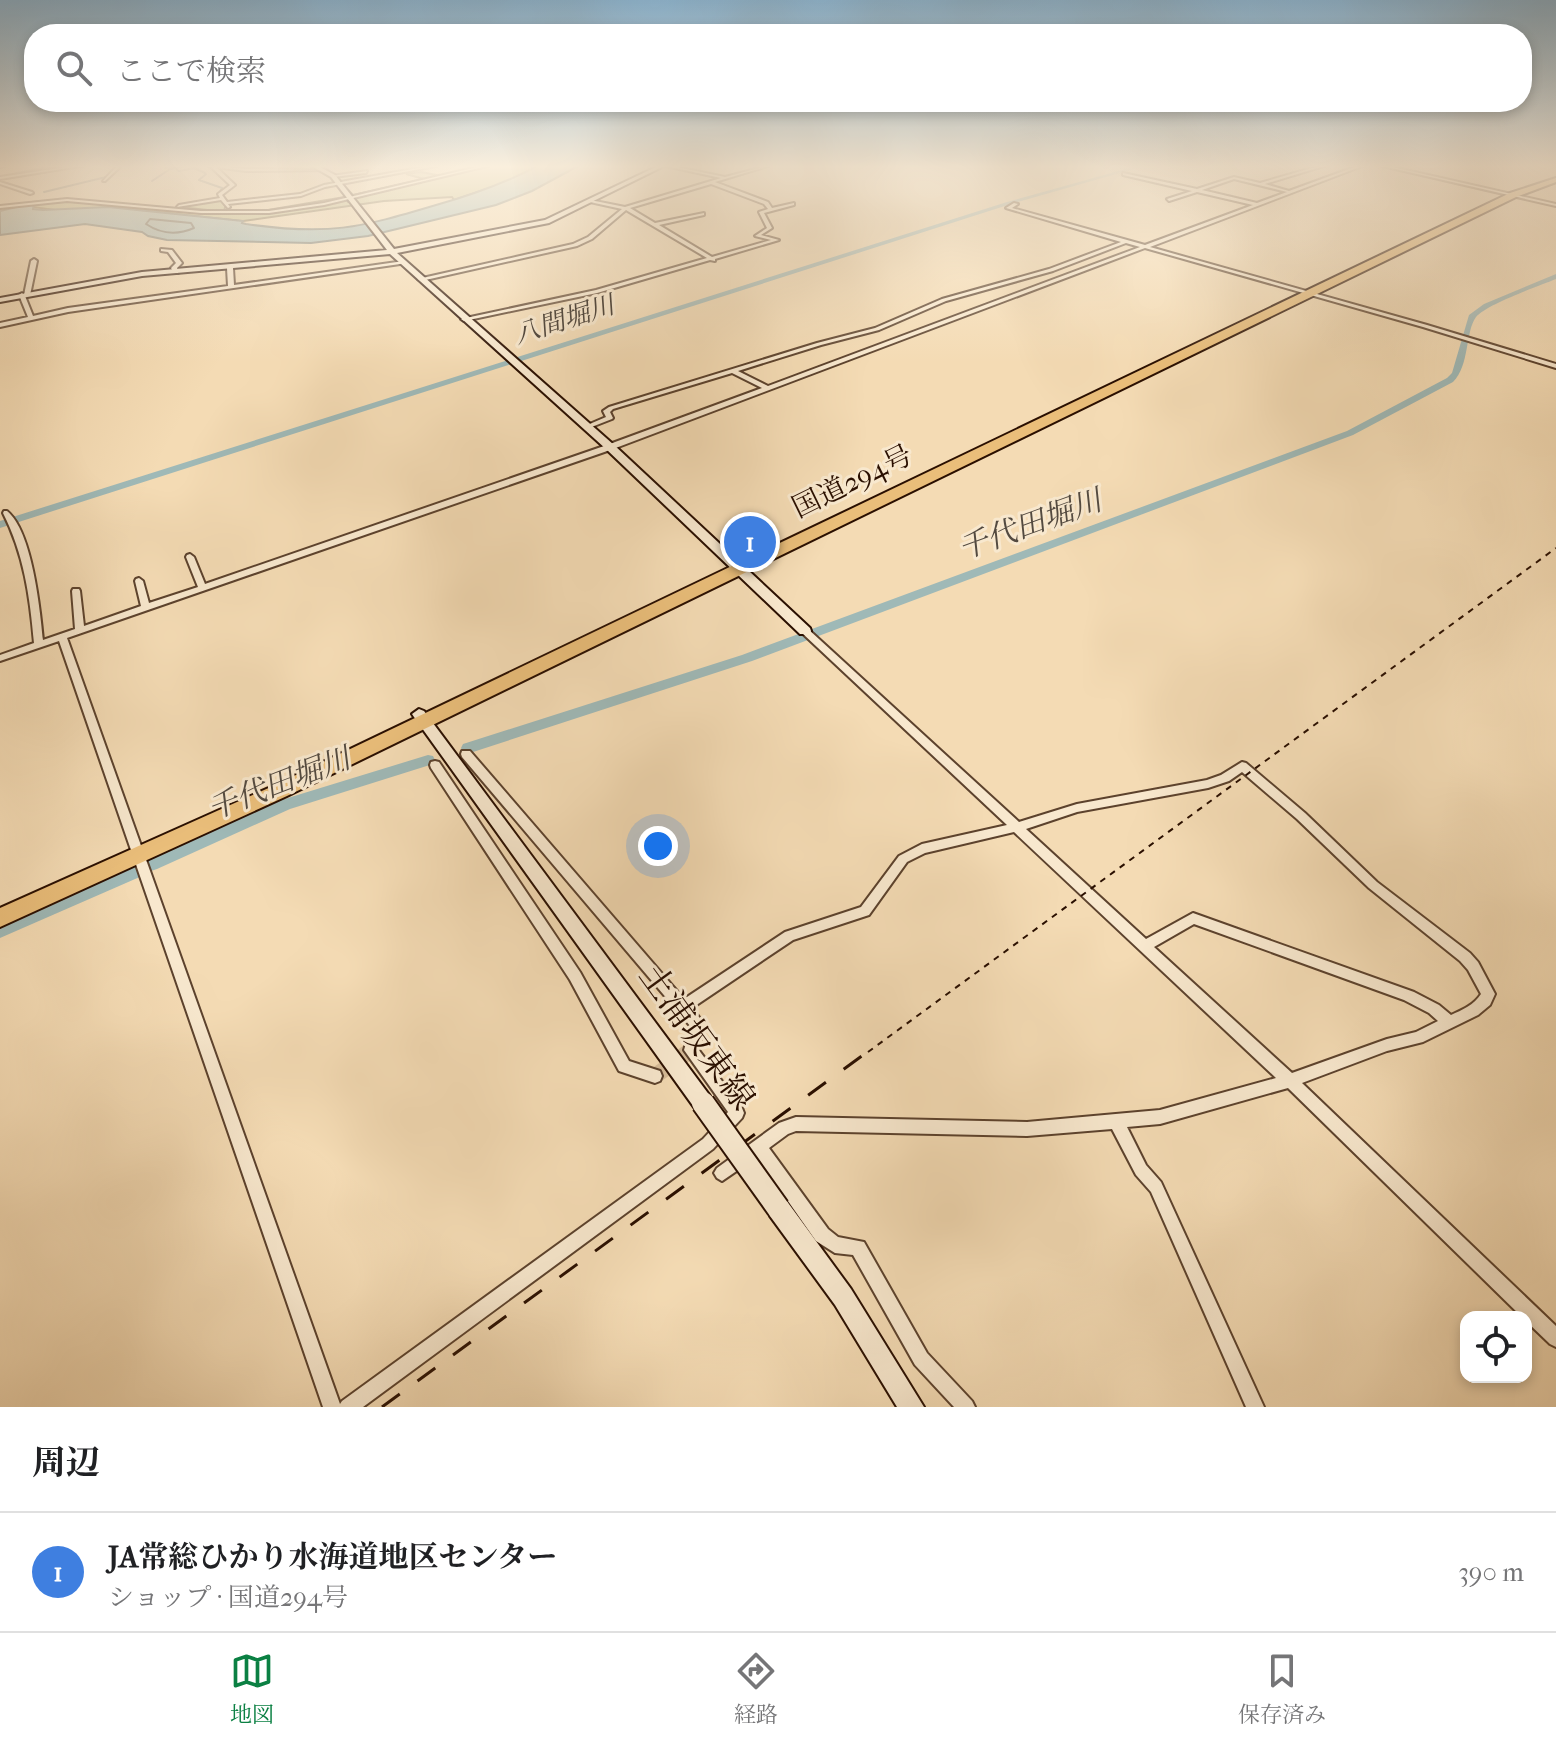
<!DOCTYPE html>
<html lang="ja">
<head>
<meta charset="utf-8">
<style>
	body { margin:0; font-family:"IM FELL French Canon","Noto Serif JP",serif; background:#f6f6f6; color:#202124 }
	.controls { position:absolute; right:24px; bottom:24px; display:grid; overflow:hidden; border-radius:16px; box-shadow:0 4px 12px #0003 }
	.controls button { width:72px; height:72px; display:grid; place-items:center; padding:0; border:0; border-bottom:2px solid #e0e0e0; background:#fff; color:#202124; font:40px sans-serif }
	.you { position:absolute; left:658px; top:846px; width:28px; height:28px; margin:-20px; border:6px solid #fff; border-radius:50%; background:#1a73e8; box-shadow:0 0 0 12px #1a73e833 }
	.badge { display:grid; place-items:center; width:52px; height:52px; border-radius:50%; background:#0b8043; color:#fff; font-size:26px; font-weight:700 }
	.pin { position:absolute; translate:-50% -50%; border:4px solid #fff; box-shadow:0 2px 8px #0006 }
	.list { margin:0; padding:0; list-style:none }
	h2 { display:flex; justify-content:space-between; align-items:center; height:104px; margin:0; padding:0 32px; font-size:34px }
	h2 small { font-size:26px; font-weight:400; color:#757577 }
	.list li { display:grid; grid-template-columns:52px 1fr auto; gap:24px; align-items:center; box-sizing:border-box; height:120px; padding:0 32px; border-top:2px solid #e0e0e0 }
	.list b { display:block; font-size:30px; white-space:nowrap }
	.list p { margin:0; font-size:26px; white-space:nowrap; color:#757577 }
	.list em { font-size:26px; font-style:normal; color:#757577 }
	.icon { flex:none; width:44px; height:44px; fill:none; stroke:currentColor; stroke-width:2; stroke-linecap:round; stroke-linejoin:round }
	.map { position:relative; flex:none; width:1556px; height:1407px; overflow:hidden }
	.search { position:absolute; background:#fff; box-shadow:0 4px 12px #0003; left:24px; right:24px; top:24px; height:88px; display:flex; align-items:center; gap:20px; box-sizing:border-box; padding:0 28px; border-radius:32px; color:#757577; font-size:30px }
	.sheet { height:224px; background:#fff }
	nav { display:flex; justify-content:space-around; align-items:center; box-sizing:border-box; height:112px; border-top:2px solid #e0e0e0; background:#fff; font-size:22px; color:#757577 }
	nav a { display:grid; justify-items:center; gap:4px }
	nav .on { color:#0b8043 }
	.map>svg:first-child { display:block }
</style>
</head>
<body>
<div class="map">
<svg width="1556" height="1407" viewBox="0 0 1556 1407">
	<rect width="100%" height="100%" fill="#f4dbb4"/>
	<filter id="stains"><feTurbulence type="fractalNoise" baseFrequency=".0025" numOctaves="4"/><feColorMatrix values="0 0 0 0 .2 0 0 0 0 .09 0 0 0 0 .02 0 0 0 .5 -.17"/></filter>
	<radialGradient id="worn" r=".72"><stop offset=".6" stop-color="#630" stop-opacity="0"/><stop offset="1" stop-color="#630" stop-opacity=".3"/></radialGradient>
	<!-- green -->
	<path fill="#c1be89" stroke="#766644" stroke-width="2" d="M485 165H539L512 180 454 200 452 197 384 201 243 221 108 207 63 211 32 207 33 202 63 200 199 213 217 211 179 207 221 200 226 204 224 211 268 210 344 197 348 202 355 200 346 188 353 195 424 179 406 174 421 172 437 175 429 178Z"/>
	<!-- water -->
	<path fill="#9fb9b7" stroke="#70756e" stroke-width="2" d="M539 165H580L532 191 496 205 368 236 311 243 167 240 148 236 142 232 85 224 0 235V211L29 204H34L33 209 43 210 108 207 243 221 242 223 246 224C328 236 359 228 436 205 472 195 506 183 539 165Z"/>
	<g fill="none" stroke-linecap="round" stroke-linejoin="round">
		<!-- shore -->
		<path stroke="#64645c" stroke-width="2" d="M150 219 191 223 194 228C178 235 161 234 146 224Z"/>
		<!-- stream -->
		<path stroke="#70756e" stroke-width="2" d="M165 168 176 165
			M175 168 179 171 194 168 205 173
			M206 174 199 180 222 188 220 192
			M0 177 54 165
			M152 181 170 169 191 165
			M44 192 106 177"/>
		<!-- river -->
		<path fill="#9fb9b7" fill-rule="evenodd" d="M1140 165H1148L1011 204 0 528V521L1007 202Z
			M1556 274V279C1539 286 1487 304 1476 317 1465 332 1470 365 1453 382L1353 435 752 661 473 752H463L461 748 463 744 742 655 1347 431 1447 378 1452 373 1469 315 1484 304Z
			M428 755 433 756 435 760 433 764 290 809 157 869 151 871 145 869 143 864 145 859 278 801Z
			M136 864 142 866 144 871 142 876 0 938V923Z"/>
		<!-- street-tunnel -->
		<path stroke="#d6bc99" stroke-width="16" stroke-dasharray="16 8" stroke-linecap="butt" d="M655 1076 691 1050"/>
		<!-- street casing -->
		<g stroke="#5c422d" stroke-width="4">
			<path id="street" d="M79 165H86L0 179V177Z
				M118 165H122L105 181H103Z
				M206 165 246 169 327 170 246 171 216 167 235 185 222 195 227 202 300 194 324 185 435 165H441L325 187 301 196 228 204 230 207 228 208 221 200 177 207 179 205 220 198 218 194 230 185 211 167Z
				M486 165H491L324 205 269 213H201L67 201 0 208V206L67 199 201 211H269L324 203Z
				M661 165H667L725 177 771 165 715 182 768 202 772 208 794 203V205L764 213 772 228 761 235 779 240 715 259V261L710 260 597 293 464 321 461 319 596 290 707 258 626 210 592 239 577 246 421 281 418 279 573 244 588 237 622 209 590 202V200L625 207 721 178ZM711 184 764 204 768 209 759 212 767 228 755 236 771 240 712 257 659 225 704 215V213L655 223 630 208Z
				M1322 165H1327L1265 184 1289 191 1360 165H1365L1150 247 1427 325 1556 364V368L1423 327 1145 248 613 449 67 638 340 1404 342 1401 703 1139 728 1112 684 1050 691 1027 462 757 461 754 462 751H470L684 999 785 932 861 907 899 856 922 844 1007 825 802 633 800 631 805 628 808 629 1019 822 1077 804 1207 780 1221 775 1242 762 1246 763 1305 813 1377 882 1470 953 1478 962 1495 994 1490 1005 1478 1015 1423 1042 1387 1051 1302 1083 1556 1326V1347L1550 1344 1526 1321V1317H1522L1288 1088 1160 1124 1127 1127 1146 1165 1161 1182 1264 1407H1246L1151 1192 1136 1175 1112 1129 1027 1136 796 1131 788 1134 769 1148 828 1229 838 1237 864 1242 927 1353 972 1401 975 1407H954L915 1365 853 1255 835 1253 816 1241 757 1157 722 1181 717 1178 714 1173 717 1168 779 1123 796 1117 1027 1122 1160 1110 1276 1078 1014 832 925 853 907 862 869 915 793 940 692 1008 705 1025 698 1049 742 1108 744 1113 742 1118 713 1149 363 1407H323L59 641 0 661V655L34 643C30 597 24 554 3 513L4 511H7C32 531 40 608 43 640L75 629 72 591 73 589H79L80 591 84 626 141 606 135 581 136 579 139 578 143 581 149 603 198 587 186 557 187 555 190 554 194 557 205 584 607 445 762 388 732 373 613 409 610 412 613 418 612 419 589 428H585V426L606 417 603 411 609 407 817 343 875 328 942 299 1049 269 1121 242 1006 208 1014 203 1018 204 1012 208 1145 245 1253 205 1197 192 1169 201 1167 199 1192 191 1123 175V173L1197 189 1234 177 1260 183ZM1234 179 1287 192 1257 203 1202 190ZM1126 243 1140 247 768 386 738 371 821 345 879 330 946 301 1053 271ZM1242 772 1297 819 1369 888 1460 961 1468 970 1481 994C1474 1005 1462 1010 1451 1015L1439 1005 1414 992 1193 913 1146 939 1026 829 1077 812 1208 788 1229 781ZM1194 924 1404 1000 1429 1013 1438 1021 1416 1032 1387 1039 1292 1073 1154 947Z
				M1378 165H1384L1556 204V206Z
				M367 171 366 173 333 177 331 176Z
				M0 182 32 192 33 193 30 194 0 184Z
				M161 249 172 250 182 263 177 268 178 273H174L171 268 176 263 168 252 161 251Z
				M34 259 37 261 30 295 25 296 33 316 68 308 228 286 227 268 230 266 233 268 234 285 404 261 407 263 68 312 0 327V323L28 317 19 295 22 293 24 295 31 261Z
				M435 761 439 762 580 972 629 1061 660 1071 662 1076 660 1081 655 1083 619 1071 570 980 431 768 430 765 431 762Z"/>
		</g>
		<!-- secondary casing -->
		<g stroke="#2a0f00" stroke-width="4">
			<path id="secondary" d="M0 165H7L0 167Z
				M310 165H316L335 175 394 249 545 220 660 165H666L549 223 397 253 614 445 810 628 811 631 810 634H800L606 449 390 254 142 276 0 302V298L142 272 387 250 331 177Z
				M419 709 424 711 710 1096 713 1103 710 1110 703 1113 696 1110 414 717 412 714Z
				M778 1197 786 1200 851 1289 924 1407H897L835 1305 770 1216 767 1208 770 1200Z"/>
		</g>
		<!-- highway casing -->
		<g stroke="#2a0f00" stroke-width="4">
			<path id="highway" d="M1556 178V182L1516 197 287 796 0 927V908L273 786 1510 193Z"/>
		</g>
		<!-- street -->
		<use href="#street" fill="#f8e8ce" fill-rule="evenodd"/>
		<!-- secondary -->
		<use href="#secondary" fill="#f8e8ce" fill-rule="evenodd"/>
		<!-- highway -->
		<use href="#highway" fill="#eabe7a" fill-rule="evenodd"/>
		<!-- rail-far1 -->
		<path stroke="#2a0f00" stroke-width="2" stroke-dasharray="6 6" stroke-linecap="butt" d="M868 1052 1556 548"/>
		<!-- rail -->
		<path stroke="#2a0f00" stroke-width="3" stroke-dasharray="22 22" stroke-linecap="butt" d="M382 1407 870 1050"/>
		<!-- secondary-bridge casing -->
		<g stroke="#2a0f00" stroke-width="26" stroke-linecap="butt">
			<path id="secondary-bridge" d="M703 1103 778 1208"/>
		</g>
		<!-- secondary-bridge -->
		<use href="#secondary-bridge" stroke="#f8e8ce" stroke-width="22"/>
	</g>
	<!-- sky -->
	<linearGradient id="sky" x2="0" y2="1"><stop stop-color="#8bb6d4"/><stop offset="0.46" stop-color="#faefdd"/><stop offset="1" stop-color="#faefdd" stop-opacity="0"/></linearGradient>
	<rect width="1556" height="362" fill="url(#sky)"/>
	<g text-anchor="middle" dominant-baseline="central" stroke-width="6" stroke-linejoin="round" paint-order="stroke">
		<!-- far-water labels -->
		<g font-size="26" font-style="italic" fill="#534a40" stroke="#f8e8ce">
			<text transform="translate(564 320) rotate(-18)">八間堀川</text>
		</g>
		<!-- street labels -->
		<g font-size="28" fill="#2a0f00" stroke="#f8e8ce">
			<text transform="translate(852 481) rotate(-26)">国道294号</text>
		</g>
		<!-- water labels -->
		<g font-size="30" font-style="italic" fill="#534a40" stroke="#f8e8ce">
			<text transform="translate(1030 525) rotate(-20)">千代田堀川</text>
			<text transform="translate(279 784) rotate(-21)">千代田堀川</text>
		</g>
		<!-- near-street labels -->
		<g font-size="34" fill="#2a0f00" stroke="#f8e8ce">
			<text transform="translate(697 1037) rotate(54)">土浦坂東線</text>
		</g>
	</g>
	<rect width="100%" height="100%" filter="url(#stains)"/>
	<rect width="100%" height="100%" fill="url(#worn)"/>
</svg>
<div class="controls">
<button><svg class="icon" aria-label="locate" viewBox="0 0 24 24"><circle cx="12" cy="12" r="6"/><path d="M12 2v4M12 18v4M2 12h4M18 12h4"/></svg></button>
</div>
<div class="you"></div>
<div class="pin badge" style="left:750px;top:542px;background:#3f7fe0">1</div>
<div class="search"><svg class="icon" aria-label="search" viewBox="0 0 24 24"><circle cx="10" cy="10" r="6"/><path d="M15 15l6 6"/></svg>ここで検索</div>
</div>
<section class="sheet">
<h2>周辺<small></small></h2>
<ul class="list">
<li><span class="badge" style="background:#3f7fe0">1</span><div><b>JA常総ひかり水海道地区センター</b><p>ショップ · 国道294号</p></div><em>390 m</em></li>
</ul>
</section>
<nav>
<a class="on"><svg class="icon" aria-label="map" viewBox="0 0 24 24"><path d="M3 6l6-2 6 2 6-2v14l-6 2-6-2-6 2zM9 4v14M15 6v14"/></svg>地図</a>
<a><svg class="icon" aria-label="directions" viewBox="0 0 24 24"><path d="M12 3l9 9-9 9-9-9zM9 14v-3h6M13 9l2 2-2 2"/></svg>経路</a>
<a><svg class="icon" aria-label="saved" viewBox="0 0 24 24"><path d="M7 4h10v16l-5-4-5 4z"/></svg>保存済み</a>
</nav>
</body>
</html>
